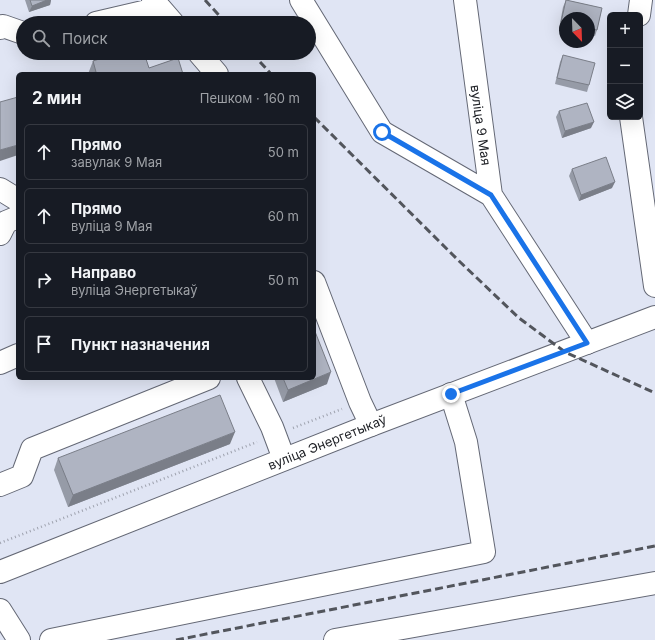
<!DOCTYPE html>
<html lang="ru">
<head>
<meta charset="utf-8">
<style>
	body { margin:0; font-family:Inter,sans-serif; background:#242831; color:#f1f3f6 }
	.controls { position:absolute; right:12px; top:12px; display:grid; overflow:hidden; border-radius:6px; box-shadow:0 4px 16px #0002 }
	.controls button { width:36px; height:36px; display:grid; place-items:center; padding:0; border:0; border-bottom:1px solid #363941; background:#171b24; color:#f1f3f6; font:20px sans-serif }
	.compass { position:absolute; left:559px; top:12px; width:36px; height:36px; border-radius:50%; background:#171b24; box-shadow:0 4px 16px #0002; rotate:157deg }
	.stop { position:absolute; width:12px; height:12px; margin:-9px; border:3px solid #1a73e8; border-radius:50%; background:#fff }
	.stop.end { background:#1a73e8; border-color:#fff; box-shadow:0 1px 4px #0008 }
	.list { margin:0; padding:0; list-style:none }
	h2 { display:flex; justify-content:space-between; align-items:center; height:52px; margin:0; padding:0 16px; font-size:17px }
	h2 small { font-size:13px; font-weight:400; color:#9ea1a6 }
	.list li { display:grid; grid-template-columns:26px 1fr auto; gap:12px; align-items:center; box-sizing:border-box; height:56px; margin:0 8px 8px; padding:0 8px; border:1px solid #363941; border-radius:6px }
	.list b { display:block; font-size:15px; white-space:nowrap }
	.list p { margin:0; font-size:13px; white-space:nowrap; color:#9ea1a6 }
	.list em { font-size:13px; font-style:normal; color:#9ea1a6 }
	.icon { flex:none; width:22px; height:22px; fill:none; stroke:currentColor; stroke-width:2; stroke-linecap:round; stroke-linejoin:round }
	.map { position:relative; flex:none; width:655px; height:640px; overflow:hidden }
	.search { position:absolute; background:#171b24; box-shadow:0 4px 16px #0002; left:16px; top:16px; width:300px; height:44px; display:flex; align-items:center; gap:10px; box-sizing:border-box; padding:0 14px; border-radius:22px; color:#9ea1a6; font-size:15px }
	.panel { position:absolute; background:#171b24; box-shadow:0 4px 16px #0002; left:16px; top:72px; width:300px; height:308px; border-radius:6px }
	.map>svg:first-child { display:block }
</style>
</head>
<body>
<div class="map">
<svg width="655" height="640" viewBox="0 0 655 640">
	<rect width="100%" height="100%" fill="#e0e5f4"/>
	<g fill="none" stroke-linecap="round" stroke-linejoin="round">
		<!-- minor casing -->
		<g stroke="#646875" stroke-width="24">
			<path id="minor" d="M153 0 173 23
				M301 0 382 132 491 195
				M465 0 491 195 587 343
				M639 15 641 0
				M96 23 160 8
				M0 28 3 26 23 33
				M199 53 217 74
				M631 117 655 286
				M0 189 18 200
				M0 234 6 222 18 217
				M314 282 360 402 371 425
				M0 363 18 355
				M248 378 272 427 284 459
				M0 485 22 476 32 449 209 378
				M0 610 19 640
				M51 640 484 552 466 442 451 394
				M335 640 655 583"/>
		</g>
		<!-- major casing -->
		<g stroke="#646875" stroke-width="24">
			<path id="major" d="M0 572 371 425 655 317"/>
		</g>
		<!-- path -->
		<path stroke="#9ea2ae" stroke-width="2.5" stroke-dasharray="1 3" stroke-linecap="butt" d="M293 428 342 409
			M0 543 257 442"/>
		<!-- minor -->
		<use href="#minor" stroke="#fff" stroke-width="22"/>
		<!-- major -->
		<use href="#major" stroke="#fff" stroke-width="22"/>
		<!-- rail -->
		<path stroke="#52555c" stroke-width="3" stroke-dasharray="8 4" stroke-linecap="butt" d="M205 0 226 23
			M252 53 271 74
			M314 117 458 260 519 318 565 352 655 393
			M176 640 655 546"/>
	</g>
	<!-- wall -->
	<path fill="#969ba7" d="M25 0H51L50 5 29 12Z
		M566 0 602 8 597 30 595 36 589 35V18H565V30L559 29 563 7Z
		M563 55 589 85 587 92 555 84 560 62Z
		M93 61 149 68 88 74Z
		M559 111 591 128 562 138 556 117Z
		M572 169 612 188 579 201 569 176Z
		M274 378H314L327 384 283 402Z
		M230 444 68 507 54 470 58 458Z"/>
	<!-- shaded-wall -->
	<path fill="#7a7e88" d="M47 0H51L50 5 29 12 32 6Z
		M594 122 591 128 562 138 565 131Z
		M18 145V155L0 161V150Z
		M615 182 612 188 579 201 581 195Z
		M331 372 327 384 283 402 288 390Z
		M235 432 230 444 68 507 73 495Z"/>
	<!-- building -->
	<path fill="#afb4c2" stroke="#7a7e88" d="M30 0H47L32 6Z
		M566 0 602 8 597 30 589 28V18H565V23L561 22Z
		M118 53H144L149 68 178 58 183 74H88L96 72 93 61Z
		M563 55 595 63 589 85 557 78Z
		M18 97V145L0 150V102Z
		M587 103 594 122 565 131 559 111Z
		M606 157 615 182 581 195 572 169Z
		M314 329 331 372 288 390 283 378H314Z
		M220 395 235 432 73 495 58 458Z"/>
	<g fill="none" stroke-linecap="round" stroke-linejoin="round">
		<!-- route -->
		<path stroke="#1a73e8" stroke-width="5" d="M382 132 491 195 587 343 451 394"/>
	</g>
	<g text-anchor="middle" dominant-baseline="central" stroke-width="4" stroke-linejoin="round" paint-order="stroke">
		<!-- street labels -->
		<g font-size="13" fill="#212328" stroke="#fff">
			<text transform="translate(481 125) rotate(82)">вуліца 9 Мая</text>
			<text transform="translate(327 442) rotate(-22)">вуліца Энергетыкаў</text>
		</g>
	</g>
</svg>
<div class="controls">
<button>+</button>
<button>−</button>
<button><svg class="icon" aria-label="layers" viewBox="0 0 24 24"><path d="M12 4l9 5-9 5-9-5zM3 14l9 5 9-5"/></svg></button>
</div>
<svg class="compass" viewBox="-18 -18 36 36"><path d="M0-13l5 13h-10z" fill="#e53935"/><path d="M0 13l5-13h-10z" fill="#9ea1a6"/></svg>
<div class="stop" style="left:382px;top:132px"></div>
<div class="stop end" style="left:451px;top:394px"></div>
<div class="search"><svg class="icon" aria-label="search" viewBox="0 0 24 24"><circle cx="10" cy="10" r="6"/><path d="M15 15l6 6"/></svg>Поиск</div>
<section class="panel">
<h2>2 мин<small>Пешком · 160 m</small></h2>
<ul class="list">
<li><svg class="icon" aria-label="ahead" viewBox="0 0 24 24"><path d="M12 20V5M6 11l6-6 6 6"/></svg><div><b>Прямо</b><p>завулак 9 Мая</p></div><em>50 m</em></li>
<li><svg class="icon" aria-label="ahead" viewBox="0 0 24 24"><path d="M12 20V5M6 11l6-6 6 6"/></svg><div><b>Прямо</b><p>вуліца 9 Мая</p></div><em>60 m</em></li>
<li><svg class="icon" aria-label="right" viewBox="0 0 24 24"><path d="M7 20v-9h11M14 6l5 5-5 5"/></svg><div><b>Направо</b><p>вуліца Энергетыкаў</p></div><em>50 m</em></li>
<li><svg class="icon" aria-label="arrive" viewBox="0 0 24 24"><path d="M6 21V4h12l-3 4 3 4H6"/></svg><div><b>Пункт назначения</b></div></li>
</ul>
</section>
</div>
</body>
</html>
